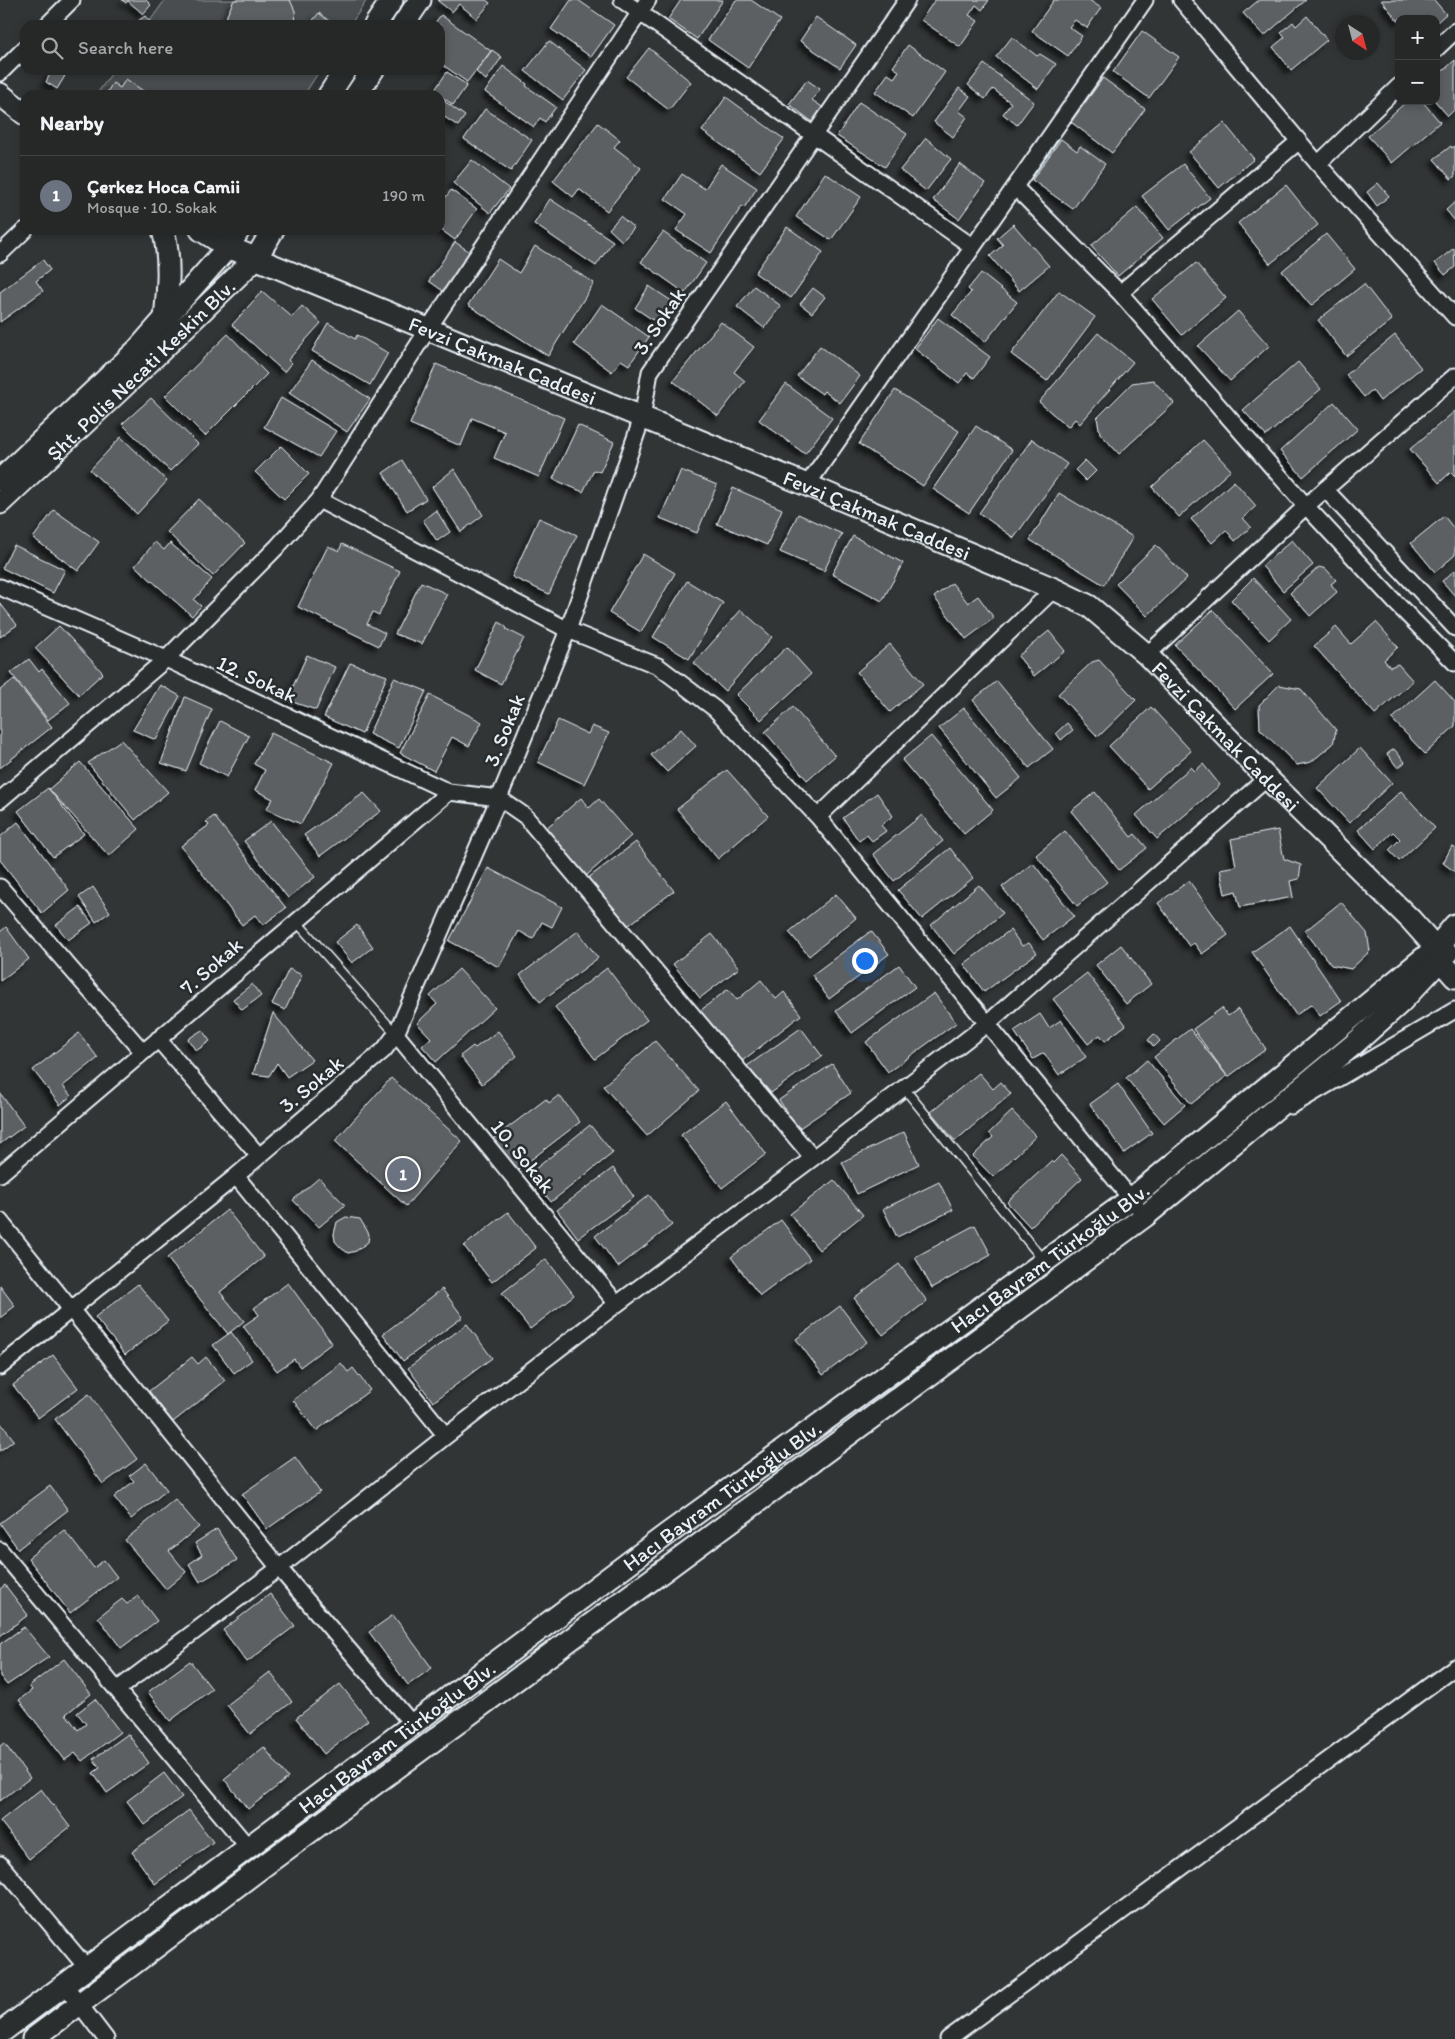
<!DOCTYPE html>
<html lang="en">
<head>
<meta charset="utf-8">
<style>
	body { margin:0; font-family:Itim,sans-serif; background:#2e3030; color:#f1f3f6 }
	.controls { position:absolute; right:15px; top:15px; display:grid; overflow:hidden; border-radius:10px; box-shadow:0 2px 8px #0003 }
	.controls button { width:45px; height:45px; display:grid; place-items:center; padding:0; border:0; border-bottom:1px solid #424445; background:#262828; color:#f1f3f6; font:25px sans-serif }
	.compass { position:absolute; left:1335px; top:15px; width:45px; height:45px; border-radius:50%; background:#262828; box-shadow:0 2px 8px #0003; rotate:144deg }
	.you { position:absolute; left:864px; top:960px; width:18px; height:18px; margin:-12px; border:4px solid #fff; border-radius:50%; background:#1a73e8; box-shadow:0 0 0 8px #1a73e833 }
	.badge { display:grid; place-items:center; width:32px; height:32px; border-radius:50%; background:#ea580c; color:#fff; font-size:16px; font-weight:700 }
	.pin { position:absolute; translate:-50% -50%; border:2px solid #fff; box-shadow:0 1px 5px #0006 }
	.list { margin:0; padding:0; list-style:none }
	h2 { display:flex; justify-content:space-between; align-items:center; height:65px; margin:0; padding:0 20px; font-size:21px }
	h2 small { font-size:16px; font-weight:400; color:#a4a6a8 }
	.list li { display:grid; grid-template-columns:32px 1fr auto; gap:15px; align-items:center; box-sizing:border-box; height:80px; padding:0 20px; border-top:1px solid #424445 }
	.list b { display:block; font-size:19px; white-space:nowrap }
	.list p { margin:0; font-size:16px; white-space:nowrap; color:#a4a6a8 }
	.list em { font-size:16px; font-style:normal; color:#a4a6a8 }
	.icon { flex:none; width:28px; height:28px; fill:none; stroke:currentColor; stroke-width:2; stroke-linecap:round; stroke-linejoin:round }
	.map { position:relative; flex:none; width:1455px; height:2039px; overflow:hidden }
	.search { position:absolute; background:#262828; box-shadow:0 2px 8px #0003; left:20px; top:20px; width:425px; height:55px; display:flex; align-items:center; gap:12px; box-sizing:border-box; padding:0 18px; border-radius:15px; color:#a4a6a8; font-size:19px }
	.panel { position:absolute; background:#262828; box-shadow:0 2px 8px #0003; left:20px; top:90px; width:425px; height:145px; border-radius:15px }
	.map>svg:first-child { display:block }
</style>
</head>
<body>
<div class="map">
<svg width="1455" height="2039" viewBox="0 0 1455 2039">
	<defs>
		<filter id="shadow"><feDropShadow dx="-4.5" dy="4.5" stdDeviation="2.5" flood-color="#0009"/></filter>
	</defs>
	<rect width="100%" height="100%" fill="#323536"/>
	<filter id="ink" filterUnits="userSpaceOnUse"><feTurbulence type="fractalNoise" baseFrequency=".02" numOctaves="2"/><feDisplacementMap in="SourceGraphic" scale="10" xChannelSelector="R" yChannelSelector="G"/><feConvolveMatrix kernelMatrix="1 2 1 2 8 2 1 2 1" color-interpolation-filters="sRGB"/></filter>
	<g filter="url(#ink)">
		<!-- green -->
		<path fill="#494d4f" stroke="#989fa4" d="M165 0H367L350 25H147Z
			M114 70H320L304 95H96Z"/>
		<!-- building -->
		<path fill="#5c6063" stroke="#e8f1f8" filter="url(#shadow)" d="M122 0H146L151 5 143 14 128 1 126 3Z
			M234 0H290L295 11 296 25H226L227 15Z
			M439 0H486L490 3 477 19 459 4 452 12 438 1Z
			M571 0H578L614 25 591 57 551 29Z
			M681 0H723L697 39 668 19Z
			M736 0H751L780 20 748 68 708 40Z
			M935 0H989L982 10 976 5 969 15 978 21 960 47 921 20Z
			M1054 0H1089L1101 8 1087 28 1075 20 1069 27 1082 36 1068 56 1032 31Z
			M1259 0H1306L1264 36 1243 13Z
			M1381 0H1434L1446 14 1436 23V19H1399V22Z
			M319 13 334 25H309Z
			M441 15 491 51 467 82 440 63V25H433Z
			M145 16 151 23 148 25H141L138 21Z
			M1307 16 1327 40 1291 70 1273 47 1285 37 1281 32 1293 22 1296 26Z
			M816 17 856 45 840 68 800 41Z
			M1142 31 1179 57 1149 98 1113 72Z
			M1012 37 1037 56 1040 54 1056 64 1038 89 996 57Z
			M549 41 586 70 563 100 525 71Z
			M908 45 945 72 913 118 875 92 888 74 894 78 899 71 893 67Z
			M649 48 691 82 669 110 626 77Z
			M492 50 502 57 486 80 476 72Z
			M1455 60V109L1448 116 1435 101 1436 77Z
			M984 64 1034 102 1017 125 1003 114 1011 103 993 89 985 99 968 85Z
			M503 66 527 84 526 86 556 107 545 122 540 118 534 127 485 92Z
			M52 70 65 76 57 89 46 82Z
			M447 72 467 85 453 105 434 91Z
			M1103 78 1145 109 1112 153 1071 122Z
			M126 79 149 95H105L113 83 120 88Z
			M807 80 820 89 812 100 825 109 814 123 789 104Z
			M959 88 970 96 959 111 967 117 953 137 934 122Z
			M726 97 784 139 760 172 702 131Z
			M440 98 465 116 458 126 440 114Z
			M1407 101H1422L1440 122 1392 163 1368 136Z
			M859 102 907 134 885 167 837 136Z
			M485 109 532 140 511 171 464 139Z
			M598 123 620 140 614 147 641 168 607 211 579 189 573 197 553 181Z
			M1224 123 1254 159 1219 188 1189 152Z
			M926 138 951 159 926 191 900 170Z
			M1061 139 1077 151 1080 146 1105 164 1073 209 1032 180Z
			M1451 146 1452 148 1455 146V176L1451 179 1434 159Z
			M472 160 509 189 490 213 453 183Z
			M721 164 757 188 744 208 742 206 711 253 676 230 687 214 665 199 682 174 705 189Z
			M960 164 985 183 959 219 933 200Z
			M1183 164 1210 198 1169 230 1142 196Z
			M825 173 861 197 831 240 796 217Z
			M1378 183 1389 196 1377 206 1367 192Z
			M1286 185 1318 225 1270 264 1238 223Z
			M451 190 477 209 455 240 440 229V205Z
			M550 199 613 241 596 266 534 224Z
			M1455 202V221L1446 210Z
			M1137 207 1163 238 1118 276 1091 246Z
			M620 216 634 228 622 241 609 229Z
			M1013 224 1049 266 1019 291 990 256 1003 245 997 238Z
			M787 227 823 252 791 298 755 273Z
			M663 232 706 263 685 293 641 262Z
			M1326 234 1355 269 1311 306 1282 271Z
			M455 242 470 252 443 291 429 281Z
			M535 246 594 283 548 356 468 305 498 259 519 273Z
			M1454 248 1455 267 1445 275 1435 263Z
			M43 260 50 270 36 281 43 291 0 322V292Z
			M1196 263 1226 298 1182 335 1152 299Z
			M981 273 1017 302 985 342 952 315 971 292 968 289Z
			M1364 284 1392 320 1346 356 1318 320Z
			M649 286 676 304 662 326 635 308Z
			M754 286 781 306 764 328 737 307Z
			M813 288 825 297 812 313 800 304Z
			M262 291 292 317 302 306 321 323 288 360 291 363 284 372 232 325Z
			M1059 291 1095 317 1047 381 1011 354Z
			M602 304 649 337 629 365 621 360 612 372 574 344Z
			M1238 311 1269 346 1230 381 1198 346Z
			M938 318 990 357 974 378 967 373 959 383 915 349Z
			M721 322 754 347 734 372 745 381 718 416 673 381Z
			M328 323 355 339 357 335 388 353 370 385 312 351Z
			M1098 333 1133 362 1080 424 1075 419 1068 427 1039 402Z
			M228 334 267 374 205 436 165 396Z
			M1395 335 1421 368 1380 401 1372 390 1364 397 1346 375Z
			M820 346 860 376 840 403 824 391 822 394 797 376Z
			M312 360 370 399 347 432 289 393Z
			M1298 362 1321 389 1266 436 1243 410Z
			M436 364 564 418 539 477 494 458 505 432 472 418 461 446 410 424Z
			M1153 380 1174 403 1119 454 1100 433 1097 418 1132 383Z
			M786 384 832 418 805 454 759 420Z
			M895 390 959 431 923 486 859 444Z
			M151 398 198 444 170 471 122 424Z
			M281 398 336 431 319 457 264 427Z
			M1334 402 1358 429 1303 477 1280 451Z
			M1455 411V476L1451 472 1439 483 1410 449Z
			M578 425 614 442 600 472 594 470 583 492 553 479Z
			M976 426 1012 450 969 513 933 489Z
			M121 437 167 481 137 514 90 470Z
			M1032 439 1067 464 1014 538 979 513Z
			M1203 440 1231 470 1179 517 1152 487Z
			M281 446 309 474 284 499 255 472Z
			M402 460 426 499 407 511 383 473Z
			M1085 460 1096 471 1086 481 1075 470Z
			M454 469 483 515 461 532 432 487Z
			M681 470 717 485 697 533 660 518Z
			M1234 481 1256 506 1243 518 1251 527 1235 541 1226 530 1212 543 1191 519Z
			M733 488 782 509 767 545 717 524Z
			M1059 493 1133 537 1104 585 1030 540Z
			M199 499 245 543 213 576 167 532Z
			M54 510 99 542 78 571 33 538Z
			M436 510 450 532 437 541 423 520Z
			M798 514 842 534 824 571 780 552Z
			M1444 516 1455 530V555L1435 572 1411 543Z
			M539 518 577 535 549 594 512 577Z
			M853 536 903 563 882 601 832 574Z
			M1292 540 1313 565 1283 591 1262 566Z
			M155 542 164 550 170 543 212 579 194 600 201 606 192 616 135 566Z
			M342 544 400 571 379 615 373 612 367 624 385 633 379 646 298 607 328 546 339 551Z
			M14 545 65 570 53 593 2 568Z
			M1156 545 1187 578 1147 616 1116 584Z
			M643 554 675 573 641 632 609 613Z
			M1319 567 1326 569 1336 580 1331 584 1337 592 1310 616 1290 593Z
			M1455 570V596L1442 581Z
			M1253 578 1291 619 1269 640 1231 600Z
			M687 581 723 603 689 659 653 637Z
			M421 582 447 594 422 644 395 634Z
			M952 583 968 603 978 596 994 618 966 639 934 597Z
			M0 603 17 625 0 637Z
			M741 610 772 637 725 691 694 663Z
			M1213 610 1273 674 1235 709 1175 645Z
			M499 622 507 628 506 629 524 638 501 684 475 670Z
			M1376 622 1398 647 1384 660 1390 667 1398 664 1413 681 1375 714 1314 646 1336 627 1351 644Z
			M59 626 103 673 79 695 35 648Z
			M1049 631 1065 651 1034 676 1018 656Z
			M890 644 923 684 890 712 857 672Z
			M787 647 811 674 761 720 736 695Z
			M307 655 335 667 316 710 287 700Z
			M29 659 39 672 42 669 70 703 48 720 11 673Z
			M1099 660 1136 700 1098 737 1058 694 1092 662Z
			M350 663 387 676 362 734 324 717Z
			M394 678 426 691 399 748 369 734Z
			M14 679 52 727 0 768V690Z
			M1435 680 1455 702V726L1425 754 1392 719Z
			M997 681 1053 749 1029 768 973 700Z
			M160 685 180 696 156 740 133 730Z
			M1279 685 1301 689 1336 730 1333 744 1311 762 1297 765 1260 729 1259 705Z
			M430 695 482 722 469 746 452 737 434 771 400 753Z
			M185 697 212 709 186 771 161 763Z
			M793 707 835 756 807 780 765 732Z
			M1151 707 1191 751 1148 789 1109 746Z
			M964 708 1021 778 996 798 939 728Z
			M558 720 588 734 592 726 609 733 584 784 538 762Z
			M220 721 249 736 227 777 199 763Z
			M1067 723 1073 730 1061 740 1056 733Z
			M681 729 696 746 667 772 651 755Z
			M271 733 334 763 301 824 266 809 273 799 255 790 265 770 254 764Z
			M931 736 993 810 964 834 902 760Z
			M121 740 168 792 135 820 88 763Z
			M1360 748 1392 783 1349 823 1317 788Z
			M1394 749 1405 762 1398 768 1387 754Z
			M80 762 139 829 109 856 49 789Z
			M1203 764 1220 785 1157 839 1136 815 1191 767 1195 771Z
			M727 770 768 816 718 859 677 809Z
			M48 788 84 834 53 857 18 811Z
			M1401 791 1435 828 1399 861 1389 850 1400 839 1393 832 1375 849 1358 830Z
			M1095 792 1131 837 1135 834 1147 848 1119 870 1071 811Z
			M364 793 381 811 320 856 304 835Z
			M877 793 893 816 881 825 886 831 872 841 867 835 859 841 843 818Z
			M581 798 589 808 599 799 631 836 586 876 545 829Z
			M922 815 943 841 894 881 873 854Z
			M214 816 286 908 263 925 255 915 242 925 181 846 209 825 206 822Z
			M271 821 315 877 288 898 244 841Z
			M18 822 69 890 42 913 0 860V837Z
			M1278 830 1284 859 1301 865 1299 879 1290 881 1293 897 1240 907 1236 891 1225 894 1220 869 1236 866 1231 839Z
			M1065 831 1107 882 1077 906 1036 855Z
			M636 842 674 891 625 928 588 878Z
			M1452 846 1455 847V872L1443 863Z
			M950 848 973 878 922 919 898 890Z
			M1033 863 1074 916 1043 940 1002 887Z
			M488 868 562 907 552 927 542 922 533 939 519 931 499 967 449 941Z
			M1189 881 1228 935 1202 954 1194 943 1189 946 1158 903Z
			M979 885 1003 913 954 954 931 925Z
			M93 887 110 912 96 922 79 897Z
			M836 894 856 918 809 956 789 932Z
			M1341 902 1367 933 1370 951 1351 969 1331 965 1305 931Z
			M80 907 92 923 68 940 56 925Z
			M357 925 373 947 352 963 335 942Z
			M1290 926 1341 1001 1320 1016 1312 1004 1296 1015 1252 952Z
			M6 927 29 959 0 981V932Z
			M1010 930 1022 946 1029 943 1037 953 984 992 964 964Z
			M578 931 598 958 540 1002 520 975Z
			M871 931 889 954 829 999 812 975Z
			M712 934 739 968 700 998 673 964Z
			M1121 945 1151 984 1126 1004 1096 965Z
			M899 965 915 987 852 1033 836 1011Z
			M607 968 647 1020 595 1059 555 1007Z
			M289 969 302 975 285 1010 272 1004Z
			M459 969 495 1008 436 1062 422 1046 431 1038 417 1023 437 1004 430 996Z
			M1087 973 1126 1025 1105 1041 1100 1035 1088 1044 1053 999Z
			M761 980 776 999 784 992 801 1015 737 1065 696 1014 728 989 737 1000Z
			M252 984 261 996 242 1010 233 999Z
			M934 993 956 1023 888 1072 866 1042Z
			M1222 1008 1228 1016 1238 1009 1266 1049 1228 1077 1193 1029Z
			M273 1013 312 1060 287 1077 277 1063 269 1076 253 1074Z
			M1040 1014 1049 1028 1061 1020 1086 1057 1059 1075 1044 1053 1033 1059 1014 1031Z
			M801 1028 822 1056 771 1093 747 1066Z
			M1190 1029 1227 1076 1191 1104 1154 1057Z
			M202 1030 210 1041 196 1051 188 1039Z
			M498 1031 517 1056 482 1084 460 1056 473 1046 475 1048Z
			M79 1033 98 1058 63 1086 71 1096 60 1105 33 1070Z
			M1154 1034 1160 1041 1154 1047 1148 1040Z
			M655 1041 699 1091 647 1136 603 1086Z
			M1147 1060 1185 1105 1164 1123 1126 1078Z
			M832 1064 851 1093 798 1129 779 1100Z
			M979 1073 993 1089 1001 1082 1011 1094 955 1141 931 1112Z
			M391 1078 462 1141 406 1206 335 1141Z
			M1118 1084 1152 1133 1124 1153 1090 1104Z
			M0 1093 24 1126 0 1144Z
			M559 1095 580 1122 515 1172 490 1141 546 1099 549 1103Z
			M726 1101 766 1154 722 1188 681 1135Z
			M1012 1111 1036 1136 993 1177 973 1156 993 1137 989 1133Z
			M590 1125 613 1153 551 1202 529 1174Z
			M904 1132 919 1164 857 1194 842 1162Z
			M1061 1155 1082 1178 1030 1227 1007 1202 1051 1161 1053 1163Z
			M613 1168 634 1197 578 1238 557 1210Z
			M319 1178 345 1205 319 1227 293 1200Z
			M834 1180 863 1215 819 1250 790 1214Z
			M939 1182 953 1210 897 1237 883 1209Z
			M649 1195 672 1225 618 1267 595 1236Z
			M227 1210 264 1257 220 1292 244 1321 228 1334 167 1258Z
			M508 1212 536 1248 492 1282 464 1246Z
			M346 1217 360 1219 369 1234 368 1242 356 1251 348 1253 341 1248 335 1241 334 1234 337 1222Z
			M781 1220 810 1259 760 1296 731 1257Z
			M975 1225 991 1255 932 1288 915 1257Z
			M546 1259 574 1295 530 1329 502 1293Z
			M899 1264 927 1301 883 1335 854 1298Z
			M288 1283 332 1343 300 1367 294 1359 277 1371 243 1326 259 1315 254 1308Z
			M138 1284 168 1321 125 1355 95 1317Z
			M0 1286 15 1306 0 1318Z
			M442 1289 463 1317 403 1361 383 1334Z
			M840 1306 867 1342 823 1375 796 1339Z
			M467 1324 492 1358 433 1402 408 1368Z
			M231 1332 252 1360 234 1373 213 1345Z
			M53 1355 78 1388 38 1418 13 1385Z
			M192 1357 198 1364 206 1357 225 1381 173 1422 149 1391Z
			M341 1363 348 1372 353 1368 370 1390 316 1431 293 1400Z
			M89 1394 137 1459 103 1484 55 1419Z
			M0 1422 14 1440 0 1451Z
			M295 1457 320 1492 267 1529 242 1494Z
			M146 1463 167 1490 131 1519 114 1497 134 1481 129 1476Z
			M50 1486 68 1510 18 1549 0 1523Z
			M175 1499 199 1527 169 1551 186 1572 166 1589 125 1540Z
			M217 1529 237 1560 200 1582 189 1564 202 1555 195 1543Z
			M64 1530 94 1568 104 1560 117 1577 70 1613 28 1558Z
			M5 1585 28 1615 0 1636V1589Z
			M270 1594 295 1626 247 1662 223 1630Z
			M138 1596 157 1621 121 1648 98 1617 122 1599 127 1604Z
			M393 1615 432 1668 408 1685 369 1632Z
			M24 1627 49 1657 7 1685 0 1676V1644Z
			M64 1659 91 1694 66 1714 78 1730 86 1724 77 1713 95 1699 120 1732 82 1761 75 1753 65 1760 19 1700 32 1690 29 1686Z
			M190 1661 212 1689 170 1721 148 1692Z
			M270 1672 292 1702 250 1734 227 1705Z
			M340 1684 368 1720 324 1754 296 1718Z
			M128 1734 149 1763 107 1793 93 1773 100 1768 93 1759Z
			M4 1743 30 1778 0 1801V1746Z
			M264 1747 288 1778 248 1809 224 1779Z
			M164 1773 182 1797 145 1825 127 1801Z
			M41 1789 70 1827 29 1859 0 1821Z
			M189 1810 213 1842 155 1884 132 1852Z"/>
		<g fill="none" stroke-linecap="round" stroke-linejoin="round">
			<!-- lane casing -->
			<g stroke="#e8f1f8" stroke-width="11">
				<path id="lane" d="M296 921 396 1034
					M904 1088 1043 1260"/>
			</g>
			<!-- street casing -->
			<g stroke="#e8f1f8" stroke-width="19">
				<path id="street" d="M622 0 973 247
					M1181 0 1318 164 1455 317
					M47 25 72 0
					M1436 49 1455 31
					M0 73 25 48
					M1318 164 1399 86
					M1015 187 1120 293 1306 506 1395 602 1455 663
					M0 254 25 230
					M1120 293 1299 141
					M807 485 1145 0
					M1325 489 1455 628
					M319 500 568 630 658 666 715 709 818 817 1136 1205
					M0 587 166 659 449 792 499 798 525 816 813 1158
					M1147 655 1306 506 1455 376
					M0 800 166 659 277 547 319 500 428 329 648 0
					M818 817 1054 589
					M0 887 143 1052
					M396 1034 617 1304
					M158 1039 259 1156
					M1291 1106 1455 1010
					M0 1174 449 792
					M236 1176 446 1436
					M0 1221 279 1568 413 1725
					M0 1367 236 1176 384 1050 396 1034 499 798 568 630 642 418 650 372 907 0
					M0 1550 249 1848
					M118 1689 279 1568 446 1436 617 1304 813 1158 988 1023 1267 778
					M0 1864 87 1968
					M65 1985 106 2039
					M948 2039 1455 1667"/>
			</g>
			<!-- secondary casing -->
			<g stroke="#e8f1f8" stroke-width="25">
				<g id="secondary">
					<path d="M375 25 392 0"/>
					<path d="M403 25 420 0"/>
					<path d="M0 94 25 114"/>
					<path d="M329 95 345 70"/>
					<path d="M356 95 373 70"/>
					<path d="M163 230C171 259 168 289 165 319"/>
					<path id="s1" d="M201 230 228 247 807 485 1054 589 1089 606 1147 655 1267 778 1411 920 1436 948 1441 961 1455 977"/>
					<path d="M0 480 138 349 228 247 239 230"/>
					<path id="s2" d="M0 503 143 368 256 258 273 230"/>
					<path id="s3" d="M0 2033 666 1535 1131 1199 1436 948 1455 925"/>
					<path d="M33 2039 262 1867 1145 1216 1353 1045 1400 1003 1447 953"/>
				</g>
			</g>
			<!-- lane -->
			<use href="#lane" stroke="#2a2d2e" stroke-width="8"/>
			<!-- street -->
			<use href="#street" stroke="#2a2d2e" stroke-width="15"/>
			<!-- secondary -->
			<use href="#secondary" stroke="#2a2d2e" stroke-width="21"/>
		</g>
	</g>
	<g text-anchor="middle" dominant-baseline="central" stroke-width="5" stroke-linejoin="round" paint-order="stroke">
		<!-- street labels -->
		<g font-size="21" fill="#e8f1f8" stroke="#2a2d2e">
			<text transform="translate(659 321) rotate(-56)">3. Sokak</text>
			<text stroke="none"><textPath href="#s1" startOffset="329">Fevzi Çakmak Caddesi</textPath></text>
			<text stroke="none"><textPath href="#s2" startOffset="194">Şht. Polis Necati Keskin Blv.</textPath></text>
			<text stroke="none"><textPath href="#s1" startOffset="734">Fevzi Çakmak Caddesi</textPath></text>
			<text transform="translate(257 679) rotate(25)">12. Sokak</text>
			<text transform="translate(504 730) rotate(-68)">3. Sokak</text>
			<text stroke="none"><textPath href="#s1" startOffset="1154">Fevzi Çakmak Caddesi</textPath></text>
			<text transform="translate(211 966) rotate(-41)">7. Sokak</text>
			<text transform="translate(311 1084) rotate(-40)">3. Sokak</text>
			<text transform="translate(523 1156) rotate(51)">10. Sokak</text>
			<text stroke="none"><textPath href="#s3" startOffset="1305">Hacı Bayram Türkoğlu Blv.</textPath></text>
			<text stroke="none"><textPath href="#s3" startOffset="900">Hacı Bayram Türkoğlu Blv.</textPath></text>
			<text stroke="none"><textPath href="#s3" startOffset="495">Hacı Bayram Türkoğlu Blv.</textPath></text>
		</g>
	</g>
</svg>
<div class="controls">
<button>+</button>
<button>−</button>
</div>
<svg class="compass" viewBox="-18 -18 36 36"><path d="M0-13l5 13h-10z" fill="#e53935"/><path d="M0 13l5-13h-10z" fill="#a4a6a8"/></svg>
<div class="you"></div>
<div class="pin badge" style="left:403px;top:1174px;background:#6b7280">1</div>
<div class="search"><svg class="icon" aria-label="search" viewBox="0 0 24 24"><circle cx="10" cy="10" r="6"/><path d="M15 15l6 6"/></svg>Search here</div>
<section class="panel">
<h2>Nearby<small></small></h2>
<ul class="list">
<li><span class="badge" style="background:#6b7280">1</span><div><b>Çerkez Hoca Camii</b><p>Mosque · 10. Sokak</p></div><em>190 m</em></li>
</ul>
</section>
</div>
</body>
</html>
